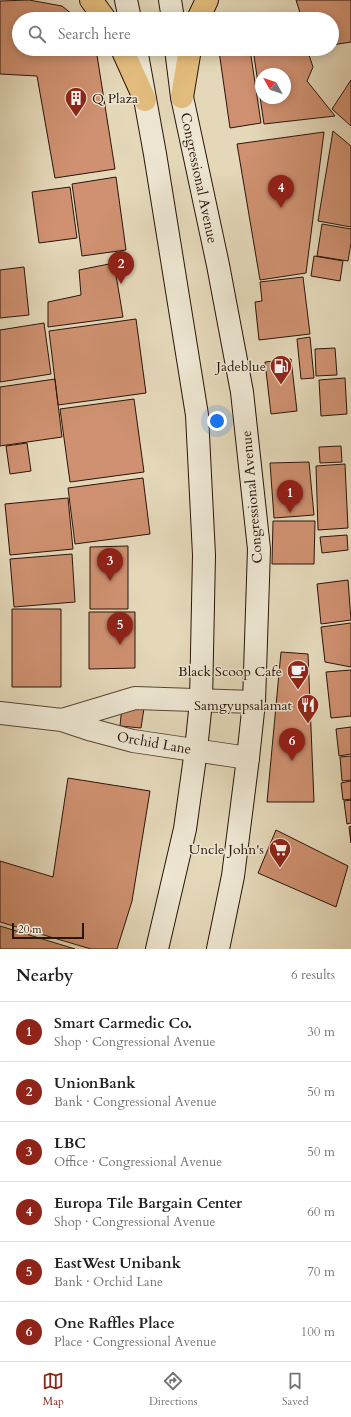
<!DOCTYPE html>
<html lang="en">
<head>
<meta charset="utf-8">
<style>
	body { margin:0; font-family:Cardo,serif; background:#f2f2f2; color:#202124 }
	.compass { position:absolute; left:255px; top:68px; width:36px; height:36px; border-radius:50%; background:#fff; box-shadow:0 2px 10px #0003; rotate:310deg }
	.scale { position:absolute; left:12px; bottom:10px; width:72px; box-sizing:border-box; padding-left:4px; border:2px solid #2a150a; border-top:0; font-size:11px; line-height:14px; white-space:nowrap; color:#2a150a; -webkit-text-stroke:3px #ede6d2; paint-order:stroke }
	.you { position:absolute; left:217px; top:421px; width:14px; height:14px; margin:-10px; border:3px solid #fff; border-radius:50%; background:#1a73e8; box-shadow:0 0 0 6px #1a73e833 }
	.badge { display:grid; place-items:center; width:26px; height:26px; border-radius:50%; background:#8f2418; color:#fff; font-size:13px; font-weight:700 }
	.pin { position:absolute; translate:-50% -33px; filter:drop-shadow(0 1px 2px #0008) }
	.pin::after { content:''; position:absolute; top:21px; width:14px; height:12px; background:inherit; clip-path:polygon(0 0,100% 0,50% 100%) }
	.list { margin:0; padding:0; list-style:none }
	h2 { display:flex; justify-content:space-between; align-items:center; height:52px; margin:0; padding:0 16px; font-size:17px }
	h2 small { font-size:13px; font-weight:400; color:#757577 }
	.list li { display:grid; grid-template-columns:26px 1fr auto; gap:12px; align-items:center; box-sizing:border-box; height:60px; padding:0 16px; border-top:1px solid #e0e0e0 }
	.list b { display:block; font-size:15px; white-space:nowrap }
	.list p { margin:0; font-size:13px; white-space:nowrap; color:#757577 }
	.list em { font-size:13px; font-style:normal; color:#757577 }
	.icon { flex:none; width:22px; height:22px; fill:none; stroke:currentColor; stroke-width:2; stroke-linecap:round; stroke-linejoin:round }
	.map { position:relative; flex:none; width:351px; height:949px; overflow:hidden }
	.search { position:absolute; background:#fff; box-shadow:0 2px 10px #0003; left:12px; right:12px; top:12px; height:44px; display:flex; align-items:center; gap:10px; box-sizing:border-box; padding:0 14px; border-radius:22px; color:#757577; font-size:15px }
	.sheet { height:412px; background:#fff }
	nav { display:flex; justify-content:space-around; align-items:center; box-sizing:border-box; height:56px; border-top:1px solid #e0e0e0; background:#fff; font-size:11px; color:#757577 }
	nav a { display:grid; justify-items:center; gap:2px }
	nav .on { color:#8f2418 }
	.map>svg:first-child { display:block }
</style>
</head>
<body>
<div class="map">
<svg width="351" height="949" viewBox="0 0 351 949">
	<rect width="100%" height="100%" fill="#e4d8b9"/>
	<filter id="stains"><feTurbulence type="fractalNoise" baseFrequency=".005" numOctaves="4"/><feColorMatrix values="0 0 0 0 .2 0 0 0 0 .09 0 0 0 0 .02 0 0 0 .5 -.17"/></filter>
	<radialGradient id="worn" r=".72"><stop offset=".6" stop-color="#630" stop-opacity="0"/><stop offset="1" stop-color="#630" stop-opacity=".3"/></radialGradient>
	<!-- building -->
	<path fill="#cf9171" stroke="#2a150a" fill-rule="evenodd" d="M29 0 62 6 78 19H19V49H96L115 169 55 178 37 76 0 74V1Z
		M296 0H351V42L332 45V19H302Z
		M232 49H250L261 123 230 128 219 51Z
		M265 49H307L313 67 307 81 335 116 264 124 254 56ZM261 74H285V98H261Z
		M351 80V126L332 109Z
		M333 131 351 146V227L318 221Z
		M324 132 306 273 260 280 237 144Z
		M116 177 126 250 82 256 72 184Z
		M70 187 77 238 39 243 32 192Z
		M322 224 351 229V243L348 261 317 256Z
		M314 256 343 261 340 281 311 276Z
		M114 263 123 317 48 327V302L81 295 79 270Z
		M24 267 29 315 0 318V270Z
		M303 277 310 334 259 340 255 302 262 301 260 282Z
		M136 319 146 393 58 405 49 331Z
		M44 323 51 374 0 382V330Z
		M310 337 314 378 301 379 297 339Z
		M335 348 337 375 316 376 315 349Z
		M291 359 297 411 271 414 265 362Z
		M345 378 347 414 321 416 319 380Z
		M55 379 62 437 0 446V387Z
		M134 399 144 472 70 482 60 409Z
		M27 443 31 471 10 474 6 446Z
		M341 446 342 462 320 463 319 447Z
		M309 462 314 515 274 518 270 463Z
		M345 464 348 528 318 530 316 466Z
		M143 478 150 534 75 544 68 488Z
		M68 498 73 549 10 555 5 504Z
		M273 521H315L314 564H272Z
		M347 535 348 550 322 553 320 537Z
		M128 546V609H90V547Z
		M72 554 75 602 14 607 10 559Z
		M348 580 351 620 321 624 317 584Z
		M12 609H61V687H12Z
		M89 612H135V668L89 669Z
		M351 623V667L325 662 321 627Z
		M281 652 308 654 314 802H267Z
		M351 670V716L331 718 326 672Z
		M122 706 144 708 141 728 120 726Z
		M351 727V754L339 756 336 729Z
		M351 756V780L342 781 340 757Z
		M68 778 150 791 132 901 117 949H91L0 922V861L53 877Z
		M351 781V799L343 800 341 783Z
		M351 800V823L347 824 344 801Z
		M351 826V843L349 827Z
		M276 830 348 866 336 907 258 873Z
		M0 926 75 949H0Z"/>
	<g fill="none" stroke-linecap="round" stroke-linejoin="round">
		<!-- street casing -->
		<g stroke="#584636" stroke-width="24">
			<path id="street" d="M0 713 62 720 92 730 133 741 248 758
				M62 720 135 698 254 702"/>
		</g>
		<!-- secondary casing -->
		<g stroke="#2a150a" stroke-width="24">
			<path id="secondary" d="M126 0 130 19
				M170 0 173 19
				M136 49 155 154 197 415 204 555 201 701 196 750 185 829 157 949
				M176 49 182 97 218 265 242 392 259 549 254 702 248 758 233 876 218 949"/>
		</g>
		<!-- primary casing -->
		<g stroke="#2a150a" stroke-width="24">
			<path id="primary" d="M91 0 105 19
				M198 19 207 0
				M122 49 145 100
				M182 97 190 49"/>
		</g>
		<!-- street -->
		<use href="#street" stroke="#ede6d2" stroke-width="22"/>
		<!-- secondary -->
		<use href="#secondary" stroke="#ede6d2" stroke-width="22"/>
		<!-- primary -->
		<use href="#primary" stroke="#e2bc7c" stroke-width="22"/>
	</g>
	<!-- icons -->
	<defs>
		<g id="building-pin" transform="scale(1.15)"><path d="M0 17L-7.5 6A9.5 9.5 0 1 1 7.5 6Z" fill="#8f2418" stroke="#ede6d2"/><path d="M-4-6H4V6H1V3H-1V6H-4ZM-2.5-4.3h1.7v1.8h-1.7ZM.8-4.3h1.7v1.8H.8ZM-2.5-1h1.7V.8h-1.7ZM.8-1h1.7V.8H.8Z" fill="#fff"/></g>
		<g id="fuel-pin" transform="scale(1.15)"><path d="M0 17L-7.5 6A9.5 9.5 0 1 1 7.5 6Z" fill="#8f2418" stroke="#ede6d2"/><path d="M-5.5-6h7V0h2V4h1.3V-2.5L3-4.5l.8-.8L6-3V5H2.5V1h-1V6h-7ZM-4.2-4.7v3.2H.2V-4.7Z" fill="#fff"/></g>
		<g id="cafe-pin" transform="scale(1.15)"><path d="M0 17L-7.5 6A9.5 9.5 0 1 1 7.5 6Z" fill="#8f2418" stroke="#ede6d2"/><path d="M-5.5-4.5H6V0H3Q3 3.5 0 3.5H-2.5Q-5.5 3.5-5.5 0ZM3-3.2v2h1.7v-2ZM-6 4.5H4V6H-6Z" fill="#fff"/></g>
		<g id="restaurant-pin" transform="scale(1.15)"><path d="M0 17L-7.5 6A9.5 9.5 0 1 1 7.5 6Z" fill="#8f2418" stroke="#ede6d2"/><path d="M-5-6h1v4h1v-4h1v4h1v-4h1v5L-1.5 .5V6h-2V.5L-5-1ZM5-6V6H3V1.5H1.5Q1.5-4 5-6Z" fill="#fff"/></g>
		<g id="supermarket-pin" transform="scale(1.15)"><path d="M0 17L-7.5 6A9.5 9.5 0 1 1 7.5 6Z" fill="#8f2418" stroke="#ede6d2"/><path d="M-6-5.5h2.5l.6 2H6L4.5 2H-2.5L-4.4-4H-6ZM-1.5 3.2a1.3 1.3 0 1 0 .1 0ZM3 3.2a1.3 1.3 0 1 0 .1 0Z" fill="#fff"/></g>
	</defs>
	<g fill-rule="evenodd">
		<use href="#building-pin" x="76" y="98"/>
		<use href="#fuel-pin" x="281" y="366"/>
		<use href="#cafe-pin" x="298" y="671"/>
		<use href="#restaurant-pin" x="308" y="705"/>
		<use href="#supermarket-pin" x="280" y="849"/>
	</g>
	<g text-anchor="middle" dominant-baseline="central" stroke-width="3" stroke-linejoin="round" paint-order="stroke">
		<!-- poi labels -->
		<g font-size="14" fill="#2a150a" stroke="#ede6d2" text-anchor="end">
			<text x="92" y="98" text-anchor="start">Q Plaza</text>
			<text x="266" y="366">Jadeblue</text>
			<text x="282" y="671">Black Scoop Cafe</text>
			<text x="292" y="705">Samgyupsalamat</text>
			<text x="264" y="849">Uncle John's</text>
		</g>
		<!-- street labels -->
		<g font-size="14" fill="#2a150a" stroke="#ede6d2">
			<text transform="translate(199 178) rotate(78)">Congressional Avenue</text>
			<text transform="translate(252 497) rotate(-95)">Congressional Avenue</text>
			<text transform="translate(154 743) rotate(10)">Orchid Lane</text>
		</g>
	</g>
	<rect width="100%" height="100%" filter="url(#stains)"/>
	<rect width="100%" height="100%" fill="url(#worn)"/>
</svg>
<svg class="compass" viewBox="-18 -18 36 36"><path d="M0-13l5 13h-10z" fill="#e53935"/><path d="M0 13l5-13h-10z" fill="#757577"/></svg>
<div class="scale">20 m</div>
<div class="you"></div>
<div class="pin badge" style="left:290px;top:513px">1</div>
<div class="pin badge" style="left:121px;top:284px">2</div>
<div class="pin badge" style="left:110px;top:581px">3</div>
<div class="pin badge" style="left:281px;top:208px">4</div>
<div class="pin badge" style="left:120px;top:645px">5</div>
<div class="pin badge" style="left:292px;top:761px">6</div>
<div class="search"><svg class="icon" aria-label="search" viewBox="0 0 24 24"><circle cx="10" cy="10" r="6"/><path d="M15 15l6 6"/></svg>Search here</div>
</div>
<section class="sheet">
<h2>Nearby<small>6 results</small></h2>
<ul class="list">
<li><span class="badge">1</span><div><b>Smart Carmedic Co.</b><p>Shop · Congressional Avenue</p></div><em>30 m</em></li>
<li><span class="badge">2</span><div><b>UnionBank</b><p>Bank · Congressional Avenue</p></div><em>50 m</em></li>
<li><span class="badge">3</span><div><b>LBC</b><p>Office · Congressional Avenue</p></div><em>50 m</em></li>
<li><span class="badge">4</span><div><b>Europa Tile Bargain Center</b><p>Shop · Congressional Avenue</p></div><em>60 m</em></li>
<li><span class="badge">5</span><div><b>EastWest Unibank</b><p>Bank · Orchid Lane</p></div><em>70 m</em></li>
<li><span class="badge">6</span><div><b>One Raffles Place</b><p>Place · Congressional Avenue</p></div><em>100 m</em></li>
</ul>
</section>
<nav>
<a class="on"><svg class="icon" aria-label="map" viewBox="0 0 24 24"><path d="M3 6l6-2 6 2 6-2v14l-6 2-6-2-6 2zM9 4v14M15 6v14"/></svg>Map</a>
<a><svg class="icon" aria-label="directions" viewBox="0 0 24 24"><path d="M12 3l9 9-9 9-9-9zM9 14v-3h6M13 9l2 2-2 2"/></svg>Directions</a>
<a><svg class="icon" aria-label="saved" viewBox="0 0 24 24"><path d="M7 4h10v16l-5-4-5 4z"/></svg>Saved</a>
</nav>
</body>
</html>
